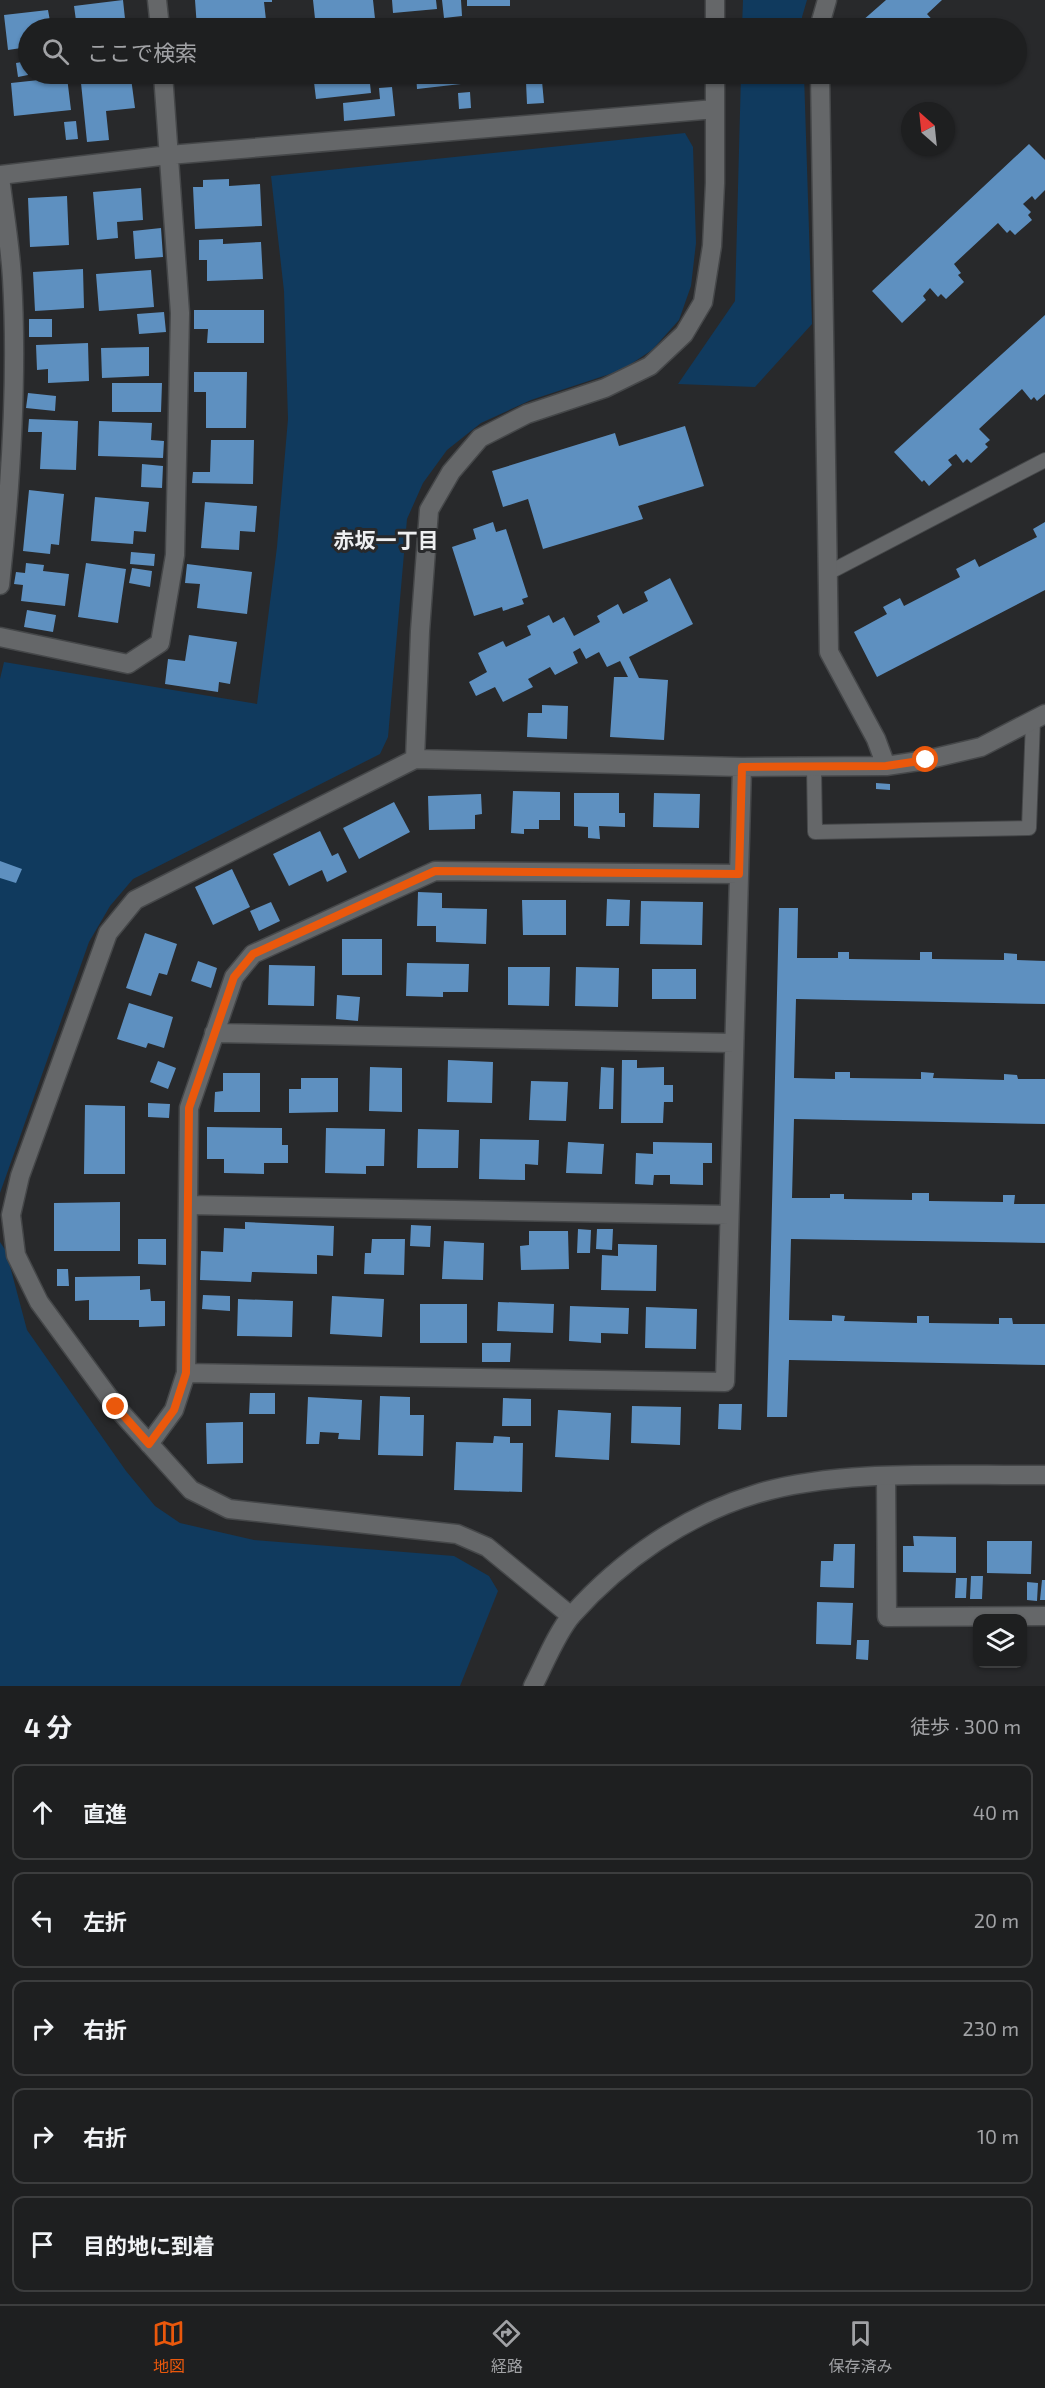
<!DOCTYPE html>
<html lang="ja">
<head>
<meta charset="utf-8">
<style>
	body { margin:0; font-family:"Exo 2","Noto Sans JP",sans-serif; background:#2b2c2d; color:#f1f3f6 }
	.controls { position:absolute; right:18px; bottom:18px; display:grid; overflow:hidden; border-radius:12px; box-shadow:0 2px 4px #0004 }
	.controls button { width:54px; height:54px; display:grid; place-items:center; padding:0; border:0; border-bottom:2px solid #3c3d3e; background:#1e1f20; color:#f1f3f6; font:30px sans-serif }
	.compass { position:absolute; left:901px; top:102px; width:54px; height:54px; border-radius:50%; background:#1e1f20; box-shadow:0 2px 4px #0004; rotate:333deg }
	.stop { position:absolute; width:18px; height:18px; margin:-14px; border:4px solid #ea580c; border-radius:50%; background:#fff }
	.stop.end { background:#ea580c; border-color:#fff; box-shadow:0 2px 6px #0008 }
	.list { margin:0; padding:0; list-style:none }
	h2 { display:flex; justify-content:space-between; align-items:center; height:78px; margin:0; padding:0 24px; font-size:26px }
	h2 small { font-size:20px; font-weight:400; color:#a1a2a5 }
	.list li { display:grid; grid-template-columns:39px 1fr auto; gap:18px; align-items:center; box-sizing:border-box; height:96px; margin:0 12px 12px; padding:0 12px; border:2px solid #3c3d3e; border-radius:12px }
	.list b { display:block; font-size:22px; white-space:nowrap }
	.list em { font-size:20px; font-style:normal; color:#a1a2a5 }
	.icon { flex:none; width:33px; height:33px; fill:none; stroke:currentColor; stroke-width:2; stroke-linecap:round; stroke-linejoin:round }
	.map { position:relative; flex:none; width:1045px; height:1686px; overflow:hidden }
	.search { position:absolute; background:#1e1f20; box-shadow:0 2px 4px #0004; left:18px; right:18px; top:18px; height:66px; display:flex; align-items:center; gap:15px; box-sizing:border-box; padding:0 21px; border-radius:33px; color:#a1a2a5; font-size:22px }
	.sheet { height:618px; background:#1e1f20 }
	nav { display:flex; justify-content:space-around; align-items:center; box-sizing:border-box; height:84px; border-top:2px solid #3c3d3e; background:#1e1f20; font-size:16px; color:#a1a2a5 }
	nav a { display:grid; justify-items:center; gap:3px }
	nav .on { color:#ea580c }
	.map>svg:first-child { display:block }
</style>
</head>
<body>
<div class="map">
<svg width="1045" height="1686" viewBox="0 0 1045 1686">
	<rect width="100%" height="100%" fill="#28292b"/>
	<!-- green -->
	<path fill="#103a5e" d="M743 0H807L802 17V28H742Z
		M741 74H804L812 324 755 387 678 384 735 301Z
		M685 133 693 147 696 243 691 286 679 320 652 350 622 370 531 400 481 423 447 450 423 483 407 519 388 737 380 754 133 879 110 906 89 942 0 1193V679L4 662 257 704 277 547 288 419 284 291 271 176Z
		M0 1242 6 1251 27 1330 126 1471 155 1506 180 1523 254 1540 454 1556 489 1576 498 1591 460 1686H0Z"/>
	<!-- building -->
	<path fill="#5e90c0" d="M123 0 126 28H77L74 6Z
		M195 0H272V2H264L266 20 197 28Z
		M313 0H373L376 28H316Z
		M392 0H436L437 9 393 13Z
		M442 0H461L462 16 444 18Z
		M467 0H510V6H467Z
		M886 0H942L927 14 937 25 933 28H854Z
		M48 10 50 21 66 19 67 28H28V47L8 50 4 15Z
		M695 23V28H648V27Z
		M28 61V75L18 77 16 63Z
		M313 74H369L371 93 316 99Z
		M416 74H460L461 84 417 89Z
		M474 74H529L530 77 475 83Z
		M558 74H603L604 75 558 79Z
		M67 77 71 110 14 116 11 83Z
		M131 78 135 108 106 111 109 140 87 142 81 83Z
		M542 81 544 103 527 104 526 82Z
		M392 87 395 116 344 121 343 103 380 99 379 88Z
		M470 92 471 108 459 109 458 93Z
		M76 121 78 139 66 140 64 122Z
		M1029 144 1045 160V190L1035 200 1032 196 1023 204 1031 212 1028 215 1032 220 1015 235 1010 230 1007 233 998 223 954 264 961 273 958 275 964 282 946 299 941 294 938 297 930 288 923 296 926 300 902 323 872 291Z
		M229 179V186L260 184 262 226 195 229 193 187H203V180Z
		M141 188 143 220 117 222 118 238 97 240 93 192Z
		M67 196 69 245 30 247 28 198Z
		M161 228 163 257 135 259 133 231Z
		M223 239V244L261 242 263 279 207 281V260H199V240Z
		M83 269 84 308 35 311 33 272Z
		M151 270 154 307 99 311 96 274Z
		M194 310H264V343H207L208 329H194Z
		M164 312 166 332 139 334 137 314Z
		M1045 315V394L1037 401 1034 397 1031 400 1022 389 979 429 990 440 985 444 988 447 971 463 967 459 963 463 956 454 948 460 952 465 929 486 924 480 922 482 894 452Z
		M29 319H52V337H29Z
		M88 343 89 381 48 383V369L37 370 36 345Z
		M149 347V376L102 378 101 348Z
		M194 372H247L246 428H206V392H194Z
		M112 383H162L161 412H112Z
		M28 393 56 396 55 411 26 408Z
		M29 419 78 421 76 470 40 469 42 432H28Z
		M99 421 152 423 151 440 164 441 163 458 98 456Z
		M685 426 704 486 638 506 643 519 543 549 528 499 503 507 492 471 615 433 619 446Z
		M211 440H254L253 484 192 483 193 472H210Z
		M142 464 163 466 162 488 141 487Z
		M29 490 64 494 59 545 51 544 50 554 23 551Z
		M95 497 149 502 146 532 134 531 133 544 91 541Z
		M205 502 257 506 255 532 240 531 239 550 201 548Z
		M493 522 496 532 506 529 528 597 522 599 524 604 503 611 502 607 474 616 452 547 476 539 473 529Z
		M1045 522V590L877 677 854 632 887 614 883 607 900 598 904 606 960 577 956 569 975 559 979 567 1037 537 1033 529Z
		M131 552 155 554 154 566 130 564Z
		M26 563 44 565 43 571 69 574 65 606 21 601 23 585 14 584 16 572 25 573Z
		M86 563 126 569 118 623 78 617Z
		M187 564 252 572 247 614 197 608 200 584 185 583Z
		M132 568 152 571 150 587 129 583Z
		M670 578 693 624 629 657 639 678 668 680 664 740 610 737 614 677H628L620 661 607 667 599 652 586 659 580 648 573 652 578 663 555 675 550 667 528 679 533 687 503 702 495 687 476 696 469 682 487 672 478 653 503 641 506 647 531 635 527 626 549 615 553 623 564 617 574 636 600 622 597 616 618 604 623 614 648 601 644 592Z
		M27 610 56 615 53 632 24 627Z
		M189 635 237 642 230 684 219 682 218 692 165 684 168 659 185 661Z
		M542 705 568 706 567 739 527 737 528 713H542Z
		M876 783 890 784V790L876 789Z
		M513 791 560 792V820H539V829H524V834L511 833Z
		M574 793H619V813H625V827L599 826 600 839 588 838V827L574 826Z
		M654 793 700 794 699 828 653 827Z
		M481 794 482 814 475 815V829L429 830 428 796Z
		M394 802 410 832 359 859 343 828Z
		M320 831 332 856 338 853 347 872 327 882 322 870 289 886 273 854Z
		M0 861 22 869 16 883 0 878Z
		M232 869 250 907 213 925 195 887Z
		M418 892 442 893V908L487 909 486 944 436 942V926H417Z
		M607 899 630 900 629 926H606Z
		M522 900H566V935H523Z
		M641 901 703 902 702 945 640 944Z
		M271 902 280 921 259 931 250 911Z
		M779 908H798L797 958H838V952H849V959L920 960V952H932V959L1004 960V953L1017 954V960L1045 961V1004L796 999 794 1078 835 1079V1072H850V1078L921 1079V1072L934 1073 933 1078 1004 1080V1074L1017 1075 1018 1079H1045V1124L794 1119 792 1198H830V1194H844V1199L912 1200V1193H929V1201L1003 1202V1195H1015L1014 1204H1045V1243L791 1239 789 1320 832 1321V1315L845 1316 844 1321 917 1323V1316H929V1323L999 1324V1318H1012L1013 1324H1045V1365L789 1360 787 1417H767Z
		M145 933 177 944 167 975 159 973 151 996 126 988Z
		M342 939H382V975H342Z
		M198 961 217 968 211 988 191 981Z
		M407 963 469 964 468 992H443V997L406 996Z
		M269 965 315 966 314 1006 268 1005Z
		M508 967H550L549 1006 508 1005Z
		M576 967 619 968 618 1007 575 1006Z
		M652 969H696V999H652Z
		M337 995 360 997 358 1021 336 1019Z
		M129 1003 173 1017 164 1048 148 1043 146 1048 117 1039Z
		M448 1060 493 1062 492 1103 447 1102Z
		M622 1060H637V1068L664 1067V1085H673V1102H664L663 1123H621Z
		M158 1061 176 1068 168 1089 150 1082Z
		M370 1067 402 1068V1112L369 1111Z
		M601 1067 614 1068 613 1109H599Z
		M223 1073H260V1112H214L215 1092 223 1091Z
		M301 1078H338V1112L289 1113V1089H301Z
		M531 1081 568 1082 566 1121 529 1120Z
		M148 1103 170 1104 169 1118 148 1117Z
		M85 1105 125 1106V1174H84Z
		M207 1127 282 1128V1145H288V1163H264V1174L224 1173V1159H207Z
		M326 1128 385 1129 384 1166H366V1174L325 1173Z
		M418 1129 459 1130 458 1168H417Z
		M480 1139 539 1140 538 1165 525 1164V1180L479 1179Z
		M568 1142 604 1144 602 1174 566 1173Z
		M653 1142 712 1143V1163H703V1185L670 1184V1175H654L653 1185 635 1184 636 1153 653 1154Z
		M120 1202V1251H54V1203Z
		M245 1222 334 1226 333 1256 317 1255V1274L252 1272 251 1282 200 1280 201 1251 223 1252 224 1228 245 1229Z
		M411 1225 431 1226 430 1247 410 1246Z
		M578 1229 591 1230 590 1253H577Z
		M597 1229H613L612 1250 596 1249Z
		M529 1231H568L569 1269 521 1270 520 1246 529 1245Z
		M138 1239H166V1265L138 1264Z
		M372 1239H405L404 1275 364 1274 365 1253H371Z
		M444 1241 484 1243 483 1280 442 1279Z
		M618 1244 657 1245 656 1291 601 1290 602 1255 618 1256Z
		M57 1269H68L69 1286H57Z
		M140 1276V1290L150 1289 151 1301H165V1326L139 1327V1320H89V1300L75 1301V1277Z
		M203 1295 230 1296V1311L202 1309Z
		M332 1296 384 1299 382 1337 330 1334Z
		M238 1299 293 1301 292 1337 237 1336Z
		M498 1302 554 1304 553 1333 497 1331Z
		M420 1304H467V1343H420Z
		M570 1306 629 1308 628 1334 601 1333V1343L569 1341Z
		M646 1307 697 1309 696 1349 645 1348Z
		M482 1343H511L510 1362H482Z
		M250 1393H275V1414H249Z
		M380 1396 410 1397V1415H424L423 1456 378 1455Z
		M308 1397 362 1400 360 1440 338 1439 339 1433 320 1432 319 1444H306Z
		M503 1398 531 1399V1426H502Z
		M719 1404H742L741 1430 718 1429Z
		M632 1406 681 1407 680 1445 631 1443Z
		M558 1410 611 1413 609 1460 555 1457Z
		M243 1422V1463L207 1464 206 1423Z
		M494 1436 510 1437V1443H523L522 1492 454 1490 456 1442 493 1443Z
		M913 1536 956 1537V1573L903 1572V1546H914Z
		M987 1541H1032L1031 1574 987 1573Z
		M834 1544H855L854 1588 820 1587 821 1561H833Z
		M971 1576H983L982 1599H970Z
		M956 1578H967L966 1598H955Z
		M1042 1580H1045V1600H1040Z
		M1027 1582 1038 1583 1037 1601 1027 1600Z
		M817 1602 853 1603 851 1645 816 1644Z
		M857 1640H869L868 1660 856 1659Z"/>
	<g fill="none" stroke-linecap="round" stroke-linejoin="round">
		<!-- lane casing -->
		<g stroke="#454749" stroke-width="16">
			<path id="lane" d="M828 573 1045 460
				M814 767 815 832 1029 828 1033 720"/>
		</g>
		<!-- street casing -->
		<g stroke="#454749" stroke-width="21">
			<path id="street" d="M157 0 160 28
				M715 0V28
				M819 28 827 0
				M820 74 829 652 876 739 886 766
				M0 175 169 155 715 109
				M0 177C4 211 10 244 12 278 18 380 11 484 0 585
				M0 637 128 664 160 643 175 555 180 313 163 74
				M415 759 420 631 429 510 451 472 480 438 527 414 605 388 650 366 684 334 703 302 712 246 715 183V74
				M214 1033 734 1043
				M188 1205 729 1215
				M186 1373 725 1382 742 767
				M149 1444 174 1410 186 1373 189 1108 234 977 253 954 435 871 739 874
				M886 1477 887 1617 1045 1616
				M571 1616 487 1547 457 1534 229 1509 191 1490 116 1407 39 1302 16 1255 11 1215 20 1176 108 933 135 900 415 759 742 767 886 766 926 760 981 747 1045 714"/>
		</g>
		<!-- secondary casing -->
		<g stroke="#454749" stroke-width="21">
			<path id="secondary" d="M533 1686C544 1665 557 1632 572 1615 621 1560 686 1515 756 1494 839 1468 957 1476 1045 1475"/>
		</g>
		<!-- lane -->
		<use href="#lane" stroke="#656769" stroke-width="14"/>
		<!-- street -->
		<use href="#street" stroke="#656769" stroke-width="18"/>
		<!-- secondary -->
		<use href="#secondary" stroke="#656769" stroke-width="18"/>
	</g>
	<g fill="none" stroke-linecap="round" stroke-linejoin="round">
		<!-- route -->
		<path stroke="#ea580c" stroke-width="8" d="M116 1407 149 1444 174 1410 186 1373 189 1108 234 977 253 954 435 871 739 874 742 767 886 766 926 760"/>
	</g>
	<g text-anchor="middle" dominant-baseline="central" stroke-width="6" stroke-linejoin="round" paint-order="stroke">
		<!-- neighbourhood labels -->
		<g font-size="21" font-weight="bold" fill="#eeeff1" stroke="#28292b">
			<text x="386" y="539">赤坂一丁目</text>
		</g>
	</g>
</svg>
<div class="controls">
<button><svg class="icon" aria-label="layers" viewBox="0 0 24 24"><path d="M12 4l9 5-9 5-9-5zM3 14l9 5 9-5"/></svg></button>
</div>
<svg class="compass" viewBox="-18 -18 36 36"><path d="M0-13l5 13h-10z" fill="#e53935"/><path d="M0 13l5-13h-10z" fill="#a1a2a5"/></svg>
<div class="stop" style="left:926px;top:760px"></div>
<div class="stop end" style="left:116px;top:1407px"></div>
<div class="search"><svg class="icon" aria-label="search" viewBox="0 0 24 24"><circle cx="10" cy="10" r="6"/><path d="M15 15l6 6"/></svg>ここで検索</div>
</div>
<section class="sheet">
<h2>4 分<small>徒歩 · 300 m</small></h2>
<ul class="list">
<li><svg class="icon" aria-label="ahead" viewBox="0 0 24 24"><path d="M12 20V5M6 11l6-6 6 6"/></svg><div><b>直進</b></div><em>40 m</em></li>
<li><svg class="icon" aria-label="left" viewBox="0 0 24 24"><path d="M17 20v-9H6M10 6l-5 5 5 5"/></svg><div><b>左折</b></div><em>20 m</em></li>
<li><svg class="icon" aria-label="right" viewBox="0 0 24 24"><path d="M7 20v-9h11M14 6l5 5-5 5"/></svg><div><b>右折</b></div><em>230 m</em></li>
<li><svg class="icon" aria-label="right" viewBox="0 0 24 24"><path d="M7 20v-9h11M14 6l5 5-5 5"/></svg><div><b>右折</b></div><em>10 m</em></li>
<li><svg class="icon" aria-label="arrive" viewBox="0 0 24 24"><path d="M6 21V4h12l-3 4 3 4H6"/></svg><div><b>目的地に到着</b></div></li>
</ul>
</section>
<nav>
<a class="on"><svg class="icon" aria-label="map" viewBox="0 0 24 24"><path d="M3 6l6-2 6 2 6-2v14l-6 2-6-2-6 2zM9 4v14M15 6v14"/></svg>地図</a>
<a><svg class="icon" aria-label="directions" viewBox="0 0 24 24"><path d="M12 3l9 9-9 9-9-9zM9 14v-3h6M13 9l2 2-2 2"/></svg>経路</a>
<a><svg class="icon" aria-label="saved" viewBox="0 0 24 24"><path d="M7 4h10v16l-5-4-5 4z"/></svg>保存済み</a>
</nav>
</body>
</html>
